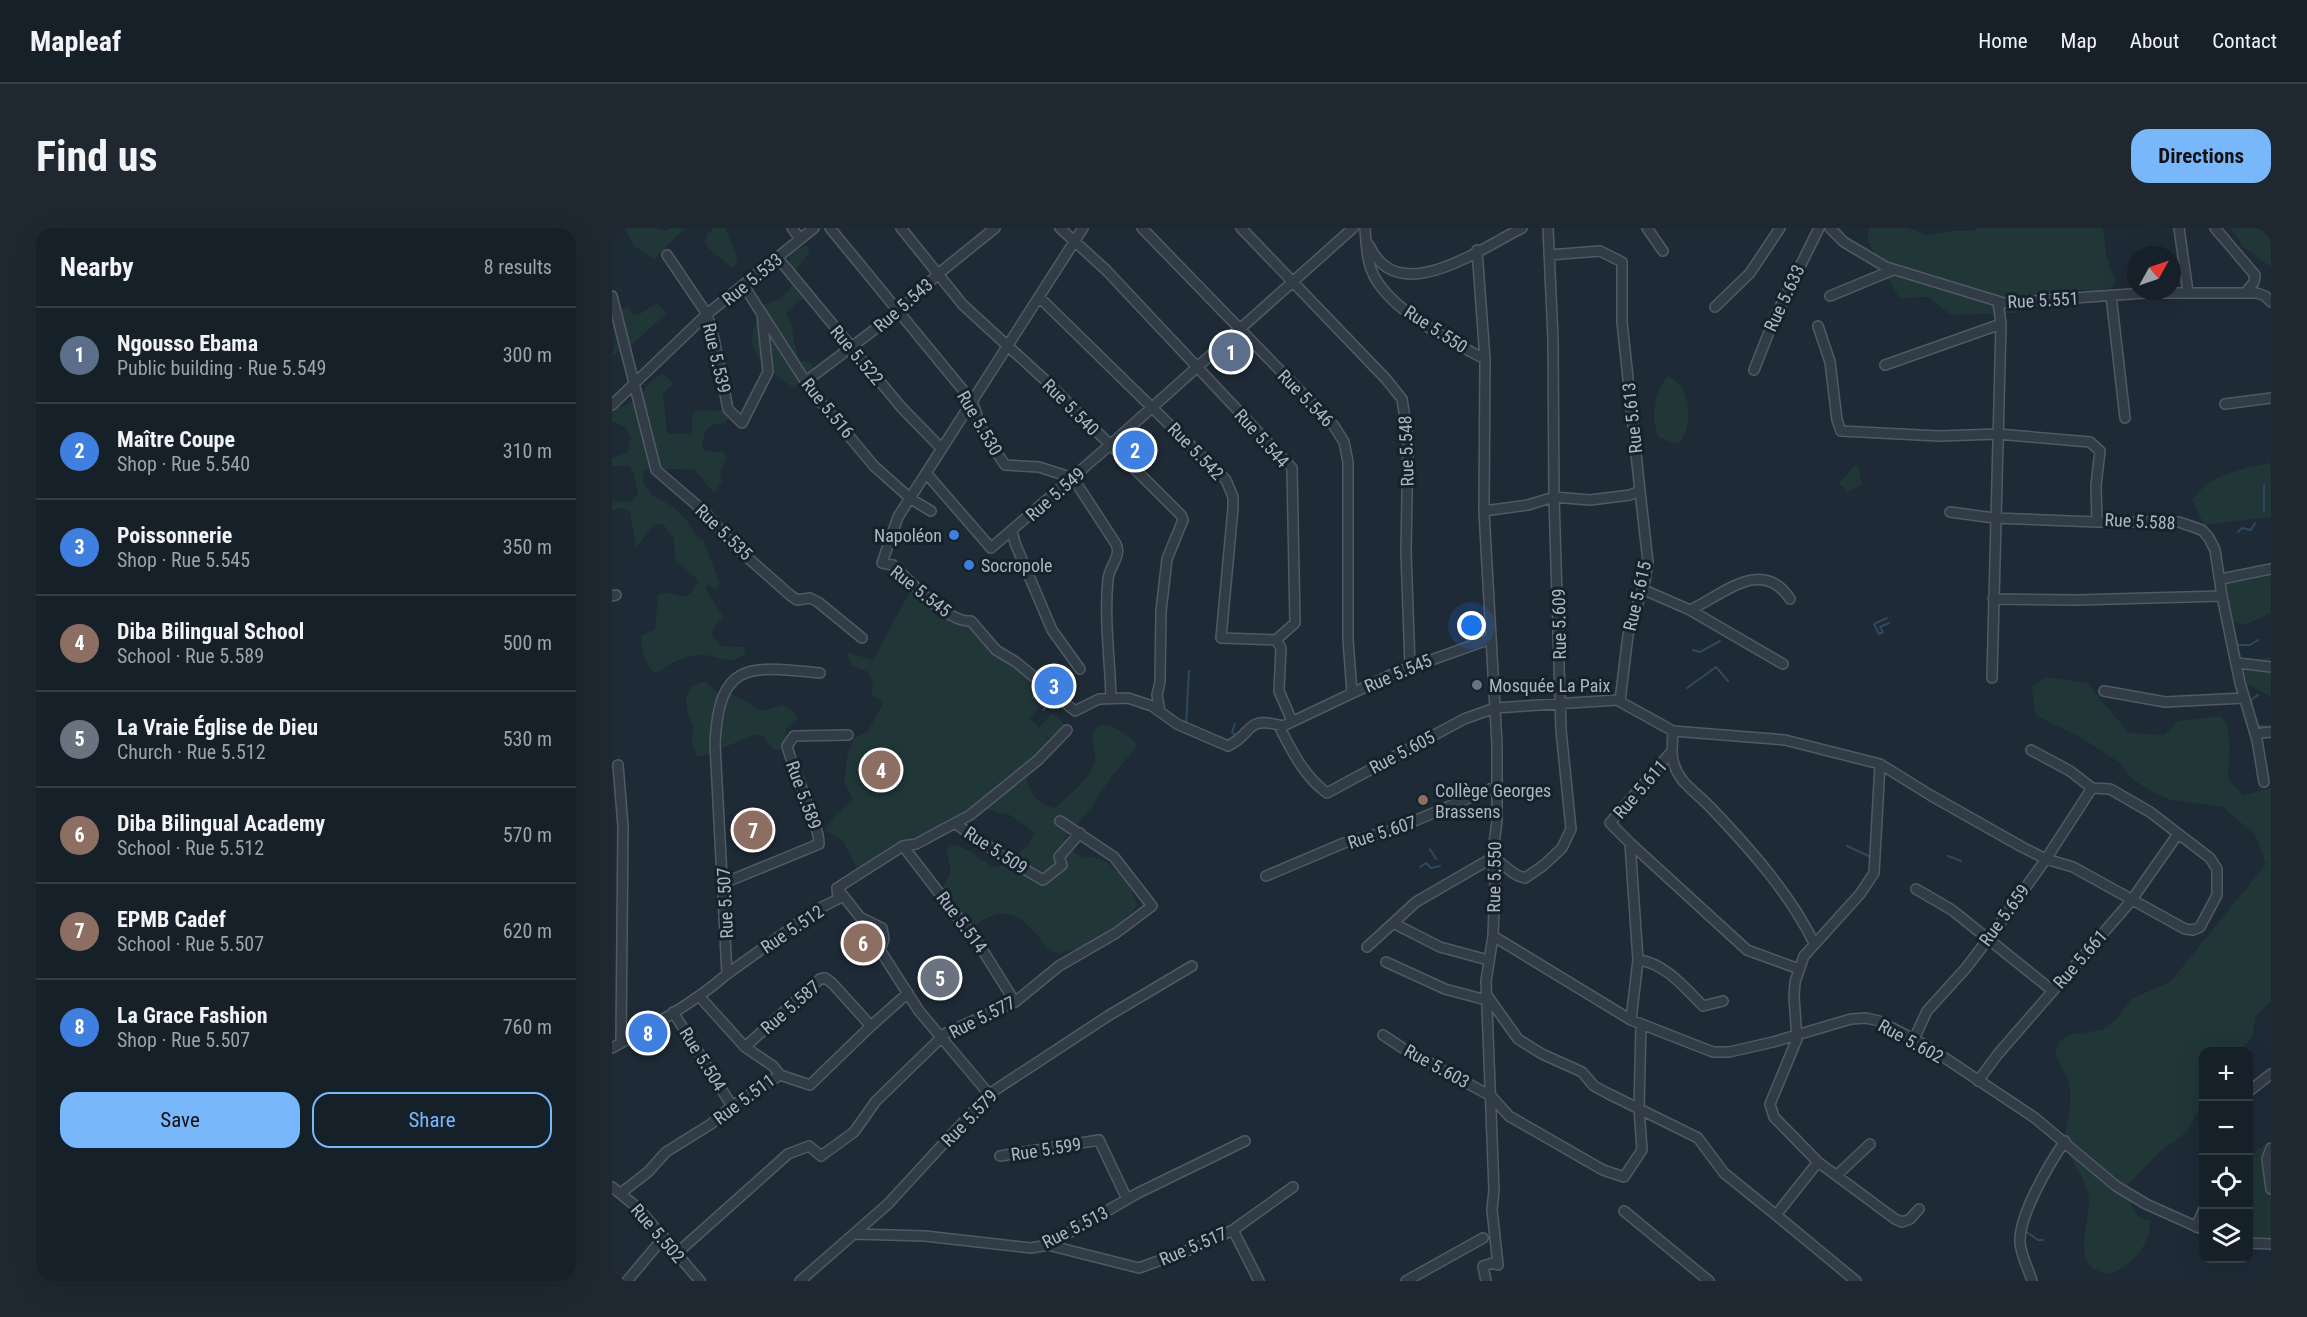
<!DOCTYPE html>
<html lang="en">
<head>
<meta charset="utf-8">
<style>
	body { margin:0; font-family:"Roboto Condensed",sans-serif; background:#1f2830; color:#f1f3f6 }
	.controls { position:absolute; right:18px; bottom:18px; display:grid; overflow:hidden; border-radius:12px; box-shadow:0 6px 24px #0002 }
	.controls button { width:54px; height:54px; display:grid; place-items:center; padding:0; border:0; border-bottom:2px solid #353e45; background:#162028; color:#f1f3f6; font:30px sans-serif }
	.compass { position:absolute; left:1515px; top:18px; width:54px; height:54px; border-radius:50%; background:#162028; box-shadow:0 6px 24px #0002; rotate:50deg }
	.you { position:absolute; left:860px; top:398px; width:21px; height:21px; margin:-15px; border:4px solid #fff; border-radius:50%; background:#1a73e8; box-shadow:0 0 0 9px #1a73e833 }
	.badge { display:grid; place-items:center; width:39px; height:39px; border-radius:50%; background:#79b7fb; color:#fff; font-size:20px; font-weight:700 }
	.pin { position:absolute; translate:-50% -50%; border:3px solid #fff; box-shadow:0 2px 6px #0006 }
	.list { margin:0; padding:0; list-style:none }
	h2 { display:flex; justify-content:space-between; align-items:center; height:78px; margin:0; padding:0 24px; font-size:26px }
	h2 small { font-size:20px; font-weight:400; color:#9ea3a8 }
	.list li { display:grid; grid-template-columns:39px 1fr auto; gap:18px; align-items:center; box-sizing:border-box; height:96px; padding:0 24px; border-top:2px solid #353e45 }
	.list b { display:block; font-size:22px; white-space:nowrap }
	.list p { margin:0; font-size:20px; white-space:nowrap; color:#9ea3a8 }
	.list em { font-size:20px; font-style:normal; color:#9ea3a8 }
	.actions { display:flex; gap:12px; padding:18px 24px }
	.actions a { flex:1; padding:14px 0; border:2px solid #79b7fb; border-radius:18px; text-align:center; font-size:21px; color:#79b7fb }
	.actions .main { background:#79b7fb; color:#111 }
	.icon { flex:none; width:33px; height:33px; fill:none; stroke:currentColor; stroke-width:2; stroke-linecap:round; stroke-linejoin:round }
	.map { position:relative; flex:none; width:1659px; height:1053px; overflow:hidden; border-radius:18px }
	header { display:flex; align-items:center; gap:36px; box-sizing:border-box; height:84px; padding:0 30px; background:#162028; border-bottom:2px solid #353e45 }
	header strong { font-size:28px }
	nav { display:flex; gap:33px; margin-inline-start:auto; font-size:21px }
	.intro { display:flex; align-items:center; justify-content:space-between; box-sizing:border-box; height:144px; padding:0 36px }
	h1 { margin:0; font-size:42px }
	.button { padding:15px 27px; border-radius:18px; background:#79b7fb; color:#111; font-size:21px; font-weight:700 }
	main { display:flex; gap:36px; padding:0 36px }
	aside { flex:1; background:#162028; border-radius:18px; box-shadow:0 6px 24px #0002 }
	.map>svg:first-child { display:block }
</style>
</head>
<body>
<header>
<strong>Mapleaf</strong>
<nav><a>Home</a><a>Map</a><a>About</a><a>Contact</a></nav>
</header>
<div class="intro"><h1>Find us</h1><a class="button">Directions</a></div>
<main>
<aside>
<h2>Nearby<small>8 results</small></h2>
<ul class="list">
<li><span class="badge" style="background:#5c6f8a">1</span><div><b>Ngousso Ebama</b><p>Public building · Rue 5.549</p></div><em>300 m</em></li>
<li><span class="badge" style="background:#3f7fe0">2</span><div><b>Maître Coupe</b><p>Shop · Rue 5.540</p></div><em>310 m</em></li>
<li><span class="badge" style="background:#3f7fe0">3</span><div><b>Poissonnerie</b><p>Shop · Rue 5.545</p></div><em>350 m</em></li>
<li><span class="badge" style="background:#8d6e63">4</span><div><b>Diba Bilingual School</b><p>School · Rue 5.589</p></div><em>500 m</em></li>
<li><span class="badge" style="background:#6b7280">5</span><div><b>La Vraie Église de Dieu</b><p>Church · Rue 5.512</p></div><em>530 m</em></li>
<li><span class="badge" style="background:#8d6e63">6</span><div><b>Diba Bilingual Academy</b><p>School · Rue 5.512</p></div><em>570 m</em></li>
<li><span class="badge" style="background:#8d6e63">7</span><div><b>EPMB Cadef</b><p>School · Rue 5.507</p></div><em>620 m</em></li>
<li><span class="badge" style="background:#3f7fe0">8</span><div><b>La Grace Fashion</b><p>Shop · Rue 5.507</p></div><em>760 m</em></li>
</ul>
<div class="actions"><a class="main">Save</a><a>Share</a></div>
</aside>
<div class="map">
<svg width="1659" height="1053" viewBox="0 0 1659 1053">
	<rect width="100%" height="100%" fill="#1e2a36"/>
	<!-- green -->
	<path fill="#203637" d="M13 0H44L54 3 58 0H73L42 31 22 18Z
		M102 0H113L126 31 120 40 96 20 93 13 95 6Z
		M1257 0H1295L1315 7 1339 3H1362L1366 0H1491L1494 26 1504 55 1499 60 1486 65 1470 62 1419 67 1403 85 1339 87 1316 69 1287 70 1255 12Z
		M1619 0H1659V39L1630 18Z
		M195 17 198 23 182 45 193 69 174 85C185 104 178 112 189 133L198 134 202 140 182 160C167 150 140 132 140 111 140 100 147 90 147 78L169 71 183 54 177 41 178 25Z
		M45 75 55 85 15 121 0 127 3 116 0 87 15 79 21 86 26 87Z
		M51 146 62 155 51 166 55 204 58 206 80 205V187L85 182 112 183 117 189 113 196H103L94 202 90 216 93 223 111 224 115 230 108 246 110 253 104 263 101 264 82 241C71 242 38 240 32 242L31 254 40 267 60 278 74 291 83 307 92 313 108 356 103 361 94 357 95 364 112 389 102 399 99 407 109 418 132 419 134 426C114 437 112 430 93 427 75 425 57 436 44 446 34 438 26 419 30 407L43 401 46 366 58 365 72 369 79 365 87 353 63 332 62 311 51 296 42 297 24 320 18 284 12 280 0 282V272C11 275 20 276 26 265L21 243 17 237 0 239V230L15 225 19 209 13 199 0 193V169L9 179C34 172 34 150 51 146Z
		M1056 148C1080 159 1082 196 1067 216L1047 210C1038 191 1042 163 1056 148Z
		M1656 235 1659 238V289L1592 297 1580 272C1598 246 1626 242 1656 235Z
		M1243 237 1247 241 1250 257 1235 264 1227 255Z
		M1659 342V385L1632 397 1619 393 1611 358 1623 347Z
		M298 363 310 368 339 392 360 399 441 472 426 481 418 490 440 516 414 545C414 561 426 577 443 580 455 568 474 555 481 539 487 527 478 518 481 507 486 484 513 506 523 513L524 520 499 549 479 580 452 611C468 639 477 622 496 635 509 645 522 662 525 678 515 694 456 734 438 723 432 719 429 711 424 706 400 678 385 681 358 701L329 663 339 644 334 622 340 617C363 621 365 633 386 640L417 617 422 605 398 587 361 578 319 603 294 612 246 642 231 613 212 602 223 588 241 572 232 554 236 524 243 510 256 503 270 477 269 472 259 466 261 458 256 444 240 438 234 424 261 432Z
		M1659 429V469L1635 456 1630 443 1633 433Z
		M1434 449 1475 455 1517 505 1552 507 1566 493 1609 488C1622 503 1617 531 1616 550L1631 567 1659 560V773L1644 788 1640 810 1627 823 1592 824 1591 879 1586 882 1576 903 1546 925 1516 957C1515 971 1522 993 1539 992 1537 1009 1533 1020 1520 1032 1511 1040 1500 1049 1488 1044 1458 1032 1479 993 1477 969 1474 950 1457 933 1453 914 1452 908 1455 898 1456 892 1461 861 1459 853 1443 827L1447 813 1461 806 1490 802 1501 794 1521 770 1558 754 1654 636 1643 607 1611 579 1559 572 1538 563 1519 550 1508 535 1468 509 1425 488 1422 481 1420 459Z
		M93 454 110 468 117 464 150 483 171 477 183 485 185 491 174 501 173 516 168 522 161 521 152 509 145 506C131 510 96 529 85 528L79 515 82 500C74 483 65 458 93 454Z
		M440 485 456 499 442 515 426 501Z
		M1659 915V1015L1637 1011 1636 931 1646 921Z"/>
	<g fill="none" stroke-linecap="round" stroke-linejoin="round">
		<!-- stream -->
		<path stroke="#30485e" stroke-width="2" d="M1652 257V283
			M1626 304 1630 300 1639 302 1643 295
			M1264 395 1275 390
			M1262 396 1267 406 1271 404 1268 399 1277 395
			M1623 417H1638L1646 412
			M1081 422 1088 424 1108 413
			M1075 460 1104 439 1116 453
			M420 470 432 460
			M1640 479 1639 472 1646 467
			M431 482 442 471
			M623 496 620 504 624 508
			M574 497 577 443
			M1644 498 1659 499
			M1235 618 1259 629
			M818 621 824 631
			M1336 628 1349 633
			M808 639 814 635 819 640 828 638
			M1413 1003 1426 1012H1431"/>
		<!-- minor casing -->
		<g stroke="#4f5a65" stroke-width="12">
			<path id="minor" d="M180 0 188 11
				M218 0 360 173 371 204 393 237 427 239 461 250 504 316C510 328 497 339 496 351 492 391 498 431 499 470
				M289 0 351 77 433 152 569 287 571 292 555 331 549 383 548 454 545 467 548 483
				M448 0 494 42 680 240 683 395 664 412 669 420 667 463 680 493
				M471 0 286 289 270 335 281 337C298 353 335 395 359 393L384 422 404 434 463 483 487 471 516 470 540 478 565 496 616 518C642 506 632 487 671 498L783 445 878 411
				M530 0 722 198 732 214 736 234V411L740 465
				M629 0 774 151 790 171 796 210 794 324 798 439
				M753 0C754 14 754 28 759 41 772 79 839 114 873 131L872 283 885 517V593L880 630 883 652 881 708 874 753 882 962 880 982 886 1037 881 1035 871 1038 874 1053
				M1035 0 1051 23
				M1218 0 1232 14 1274 39 1392 75 1533 65H1645L1653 68 1659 74
				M1567 0 1576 64
				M1603 0 1643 47 1642 54 1633 65
				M757 17C786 82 869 20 910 0
				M865 22 873 131
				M55 27 95 86 102 111 116 181 130 195 156 144 150 86
				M166 30 289 179 329 220
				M132 58 201 165 262 238 299 271 319 283
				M1499 67 1513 190
				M0 68 44 242 94 285 119 315 178 367 185 372 198 370 206 374 250 410
				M1218 68 1281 42
				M427 69 614 252 621 269V280L609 410 664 412
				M1103 79 1138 45 1168 0
				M1206 98 1218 134 1225 192 1229 203 1327 208 1386 206 1478 214 1488 223 1484 257 1485 294H1567L1590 302 1597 310 1603 322 1610 368 1628 455 1645 512 1652 554
				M1273 137 1389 96
				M1142 142 1163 89 1207 0
				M197 151 287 83 326 46 383 0
				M1613 176 1659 170
				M0 177 95 86 202 0
				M314 245 379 320 498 217 741 0
				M872 283 916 277 942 269 978 272 1018 267 1028 263 1010 94V34L988 23 937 27
				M1338 284 1382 290 1485 294
				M400 303 403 315 440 402 468 441
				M1609 351 1659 341
				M1030 361 1078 382 1171 436
				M0 368 4 367
				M1381 371 1464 372 1610 368
				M1078 382C1111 367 1150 328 1178 371
				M1626 435 1659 439
				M1380 450 1389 96 1386 74
				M1492 463 1553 474 1632 470
				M1008 473 1016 407 1033 353 1036 334 1028 263
				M671 498 669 502C681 525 693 549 715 565L852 491 883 480 1005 472 1061 503 1060 523 998 595 1018 615 1026 732 1019 792
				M1061 503 1173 512 1268 536 1318 567 1410 619 1434 631 1461 639 1573 701 1581 702 1588 699 1605 667V641L1598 630 1538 584 1498 561 1480 560 1458 543 1419 522
				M1643 506 1659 504
				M1060 523C1060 534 1064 544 1071 553 1080 563 1092 572 1101 582 1139 622 1178 666 1202 715
				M6 537 11 598 9 815
				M344 596 390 628 431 652 450 637 447 629 468 605
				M1018 615 1135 722 1187 741
				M291 618 368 718 403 774
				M654 648 732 615 781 602 885 558
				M112 655 207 616C207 602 202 597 198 585 192 562 181 541 175 518L182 508 236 507
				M225 660 291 618 304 616 358 587 426 532 455 502
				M1304 661 1340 682 1441 763
				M781 695 828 719 876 732
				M881 708 1019 792 1101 824H1117L1161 814 1239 791 1254 790 1267 793 1315 818 1423 890 1504 958 1534 976 1592 1002
				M755 719 804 674 880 630C894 635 896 646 913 650L932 637 950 620 959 601 949 502 942 269 941 111 936 0
				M1026 732C1053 735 1072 759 1091 778L1111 773
				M774 734 833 761 874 772
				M115 746 206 681 226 671 225 660 248 689 270 700 272 711 268 722 307 783 377 866
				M874 766 906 811 930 826 970 844 982 858 995 865 1086 910 1112 945 1164 987
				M61 784 120 878
				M771 807 792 821 879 868 897 888 991 942 1012 949 1030 922 1027 880 1029 796
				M1302 811 1315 783 1354 740 1386 698 1434 631 1480 560
				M133 819 208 751 213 750 220 755 259 798 296 765
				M0 820C38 799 81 776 115 746L103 516C107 432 137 438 208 445
				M168 847 198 857 259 798
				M1366 853 1386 826 1519 673 1566 606
				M1636 864 1659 846
				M1659 920 1655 931 1659 961
				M388 928 487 912 515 971
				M1206 934 1283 991 1290 994 1298 991 1307 981
				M1225 947 1258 916
				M0 959 26 980 88 1053
				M9 965 36 944 54 924 99 896 120 878 168 847 161 838 133 819 87 768
				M1012 983 1097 1053
				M1584 999 1592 981
				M621 1002 647 1053
				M242 1006 313 1008 419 1020 436 1017 526 965 633 913
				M1636 1015 1659 1016
				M436 1017 527 1040 585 1019 621 1002 681 959
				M64 1026 176 926 197 918 209 928 242 904 264 873 334 805 403 774 447 738 504 705 540 678 502 629 448 593
				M15 1053 52 1009
				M188 1053 276 976 377 866 496 788 580 738
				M794 1053 871 1010
				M1244 1053 1164 987 1206 934 1162 889 1158 876 1185 811 1182 769 1183 754 1192 728 1248 666 1262 645 1268 536
				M1420 1053C1416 1039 1409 1029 1408 1014 1407 987 1437 936 1453 913"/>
		</g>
		<!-- minor -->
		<use href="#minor" stroke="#323c46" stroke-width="9"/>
	</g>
	<!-- markers -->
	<g fill="#3f7fe0" stroke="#17212b" stroke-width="2">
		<circle cx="342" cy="307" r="6"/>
		<circle cx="357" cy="337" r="6"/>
	</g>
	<circle fill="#6b7280" stroke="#17212b" stroke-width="2" cx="865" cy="457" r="6"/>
	<circle fill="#8d6e63" stroke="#17212b" stroke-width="2" cx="811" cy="572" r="6"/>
	<g text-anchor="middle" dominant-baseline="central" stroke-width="6" stroke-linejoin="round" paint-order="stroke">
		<!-- street labels -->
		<g font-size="18" fill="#abb7c4" stroke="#17212b">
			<text transform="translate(140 51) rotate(-39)">Rue 5.533</text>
			<text transform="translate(1172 70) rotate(-65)">Rue 5.633</text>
			<text transform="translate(1431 72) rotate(-3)">Rue 5.551</text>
			<text transform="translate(291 77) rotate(-41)">Rue 5.543</text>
			<text transform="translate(824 101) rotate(33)">Rue 5.550</text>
			<text transform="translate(245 127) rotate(50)">Rue 5.522</text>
			<text transform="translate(105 130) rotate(77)">Rue 5.539</text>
			<text transform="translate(694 170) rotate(46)">Rue 5.546</text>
			<text transform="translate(459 179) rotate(45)">Rue 5.540</text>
			<text transform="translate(216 180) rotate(51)">Rue 5.516</text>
			<text transform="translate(1020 190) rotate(-96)">Rue 5.613</text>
			<text transform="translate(368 195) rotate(60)">Rue 5.530</text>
			<text transform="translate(650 210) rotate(48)">Rue 5.544</text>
			<text transform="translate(584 223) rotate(46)">Rue 5.542</text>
			<text transform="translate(794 223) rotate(-92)">Rue 5.548</text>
			<text transform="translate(443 266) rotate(-41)">Rue 5.549</text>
			<text transform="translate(1528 293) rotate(3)">Rue 5.588</text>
			<text transform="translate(112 304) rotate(44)">Rue 5.535</text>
			<text transform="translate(309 363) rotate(38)">Rue 5.545</text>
			<text transform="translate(1025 368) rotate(-77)">Rue 5.615</text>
			<text transform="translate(947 396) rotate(-91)">Rue 5.609</text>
			<text transform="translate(786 445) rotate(-23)">Rue 5.545</text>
			<text transform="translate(790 524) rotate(-28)">Rue 5.605</text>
			<text transform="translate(1028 561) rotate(-49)">Rue 5.611</text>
			<text transform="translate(192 567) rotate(70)">Rue 5.589</text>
			<text transform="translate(770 604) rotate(-18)">Rue 5.607</text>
			<text transform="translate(384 622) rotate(33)">Rue 5.509</text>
			<text transform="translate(882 649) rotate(-89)">Rue 5.550</text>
			<text transform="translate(113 675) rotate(-93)">Rue 5.507</text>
			<text transform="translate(1392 687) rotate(-54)">Rue 5.659</text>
			<text transform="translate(350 694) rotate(53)">Rue 5.514</text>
			<text transform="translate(180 701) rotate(-34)">Rue 5.512</text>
			<text transform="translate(1468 731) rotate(-49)">Rue 5.661</text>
			<text transform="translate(178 779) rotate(-41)">Rue 5.587</text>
			<text transform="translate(370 789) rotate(-27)">Rue 5.577</text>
			<text transform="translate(1299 813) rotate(29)">Rue 5.602</text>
			<text transform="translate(91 831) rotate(58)">Rue 5.504</text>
			<text transform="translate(825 838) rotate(29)">Rue 5.603</text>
			<text transform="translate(132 871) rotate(-37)">Rue 5.511</text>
			<text transform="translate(357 890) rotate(-46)">Rue 5.579</text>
			<text transform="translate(434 921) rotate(-9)">Rue 5.599</text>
			<text transform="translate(463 999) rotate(-27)">Rue 5.513</text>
			<text transform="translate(46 1005) rotate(49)">Rue 5.502</text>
			<text transform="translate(581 1018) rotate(-23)">Rue 5.517</text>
		</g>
		<!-- poi labels -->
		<g font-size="18" fill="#abb7c4" stroke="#17212b" text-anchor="start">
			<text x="330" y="307" text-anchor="end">Napoléon</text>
			<text x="369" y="337">Socropole</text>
			<text x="877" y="457">Mosquée La Paix</text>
			<text x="823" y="562">Collège Georges<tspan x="823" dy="21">Brassens</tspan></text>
		</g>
	</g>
</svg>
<div class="controls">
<button>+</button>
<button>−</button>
<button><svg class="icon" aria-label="locate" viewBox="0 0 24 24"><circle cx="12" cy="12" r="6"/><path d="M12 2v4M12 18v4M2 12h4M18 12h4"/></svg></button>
<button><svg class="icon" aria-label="layers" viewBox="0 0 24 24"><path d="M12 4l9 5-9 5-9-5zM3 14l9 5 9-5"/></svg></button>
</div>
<svg class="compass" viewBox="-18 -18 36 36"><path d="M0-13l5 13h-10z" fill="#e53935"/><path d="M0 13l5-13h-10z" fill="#9ea3a8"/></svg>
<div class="you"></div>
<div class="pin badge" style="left:619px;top:124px;background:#5c6f8a">1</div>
<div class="pin badge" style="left:523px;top:222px;background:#3f7fe0">2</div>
<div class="pin badge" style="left:442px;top:458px;background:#3f7fe0">3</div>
<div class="pin badge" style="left:269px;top:542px;background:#8d6e63">4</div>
<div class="pin badge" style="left:328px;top:750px;background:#6b7280">5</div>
<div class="pin badge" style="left:251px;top:715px;background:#8d6e63">6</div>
<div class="pin badge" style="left:141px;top:602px;background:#8d6e63">7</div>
<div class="pin badge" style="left:36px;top:805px;background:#3f7fe0">8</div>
</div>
</main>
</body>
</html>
